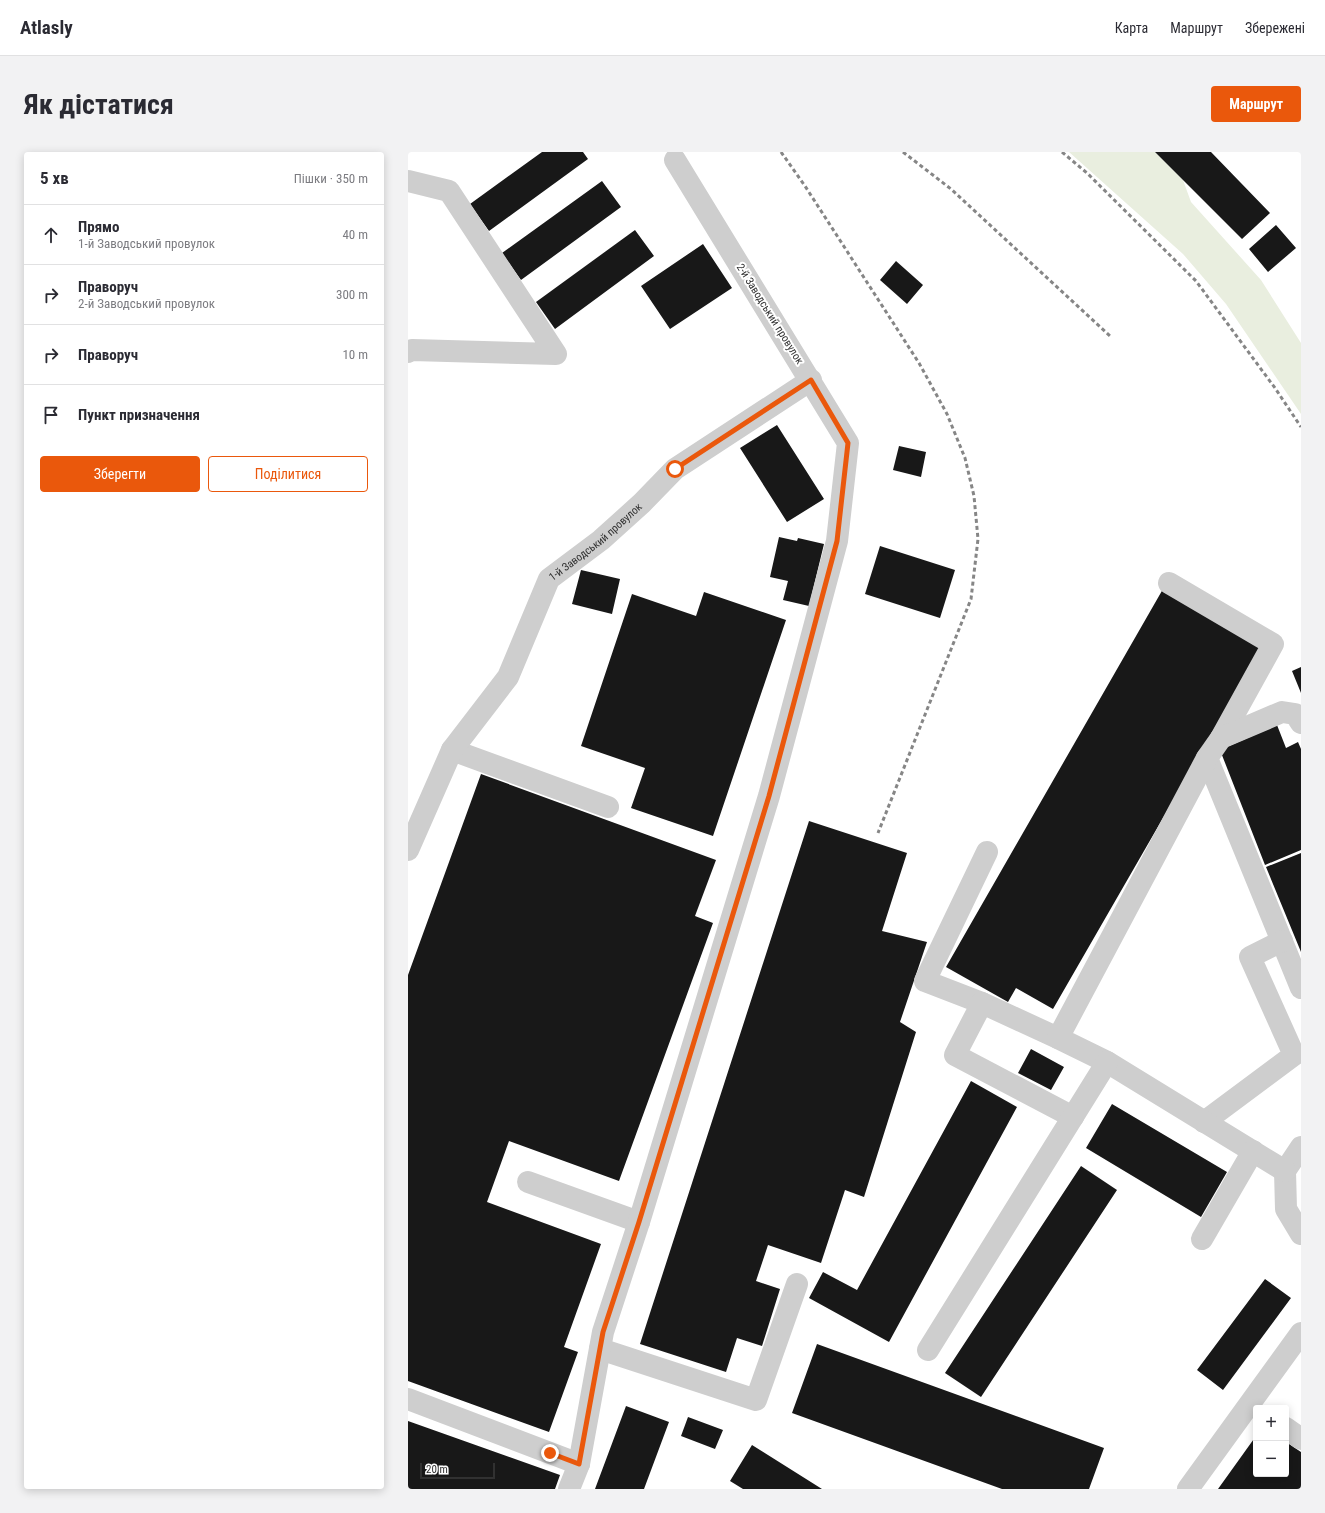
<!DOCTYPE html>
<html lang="uk">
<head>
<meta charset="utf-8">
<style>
	body { margin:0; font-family:"Roboto Condensed",sans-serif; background:#f2f2f3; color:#2b2b33 }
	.controls { position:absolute; right:12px; bottom:12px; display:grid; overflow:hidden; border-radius:4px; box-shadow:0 2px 10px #0003 }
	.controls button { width:36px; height:36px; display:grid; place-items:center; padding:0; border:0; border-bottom:1px solid #e1e1e2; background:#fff; color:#2b2b33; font:20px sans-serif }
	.scale { position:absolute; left:12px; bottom:10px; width:75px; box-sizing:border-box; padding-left:4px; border:2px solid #313131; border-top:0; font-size:11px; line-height:14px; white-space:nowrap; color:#313131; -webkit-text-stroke:3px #fff; paint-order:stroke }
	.stop { position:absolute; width:12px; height:12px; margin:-9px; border:3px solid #ea580c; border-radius:50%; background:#fff }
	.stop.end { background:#ea580c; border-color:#fff; box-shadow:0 1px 4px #0008 }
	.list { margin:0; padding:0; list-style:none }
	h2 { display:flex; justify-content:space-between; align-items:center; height:52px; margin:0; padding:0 16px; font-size:17px }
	h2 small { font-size:13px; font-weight:400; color:#7c7c81 }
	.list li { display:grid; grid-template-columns:26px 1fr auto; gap:12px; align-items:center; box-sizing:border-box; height:60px; padding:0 16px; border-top:1px solid #e1e1e2 }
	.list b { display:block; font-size:15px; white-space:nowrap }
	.list p { margin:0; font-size:13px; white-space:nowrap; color:#7c7c81 }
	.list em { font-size:13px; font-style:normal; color:#7c7c81 }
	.actions { display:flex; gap:8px; padding:12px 16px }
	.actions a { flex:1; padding:9px 0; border:1px solid #ea580c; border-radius:4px; text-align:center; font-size:14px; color:#ea580c }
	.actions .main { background:#ea580c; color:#fff }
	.icon { flex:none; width:22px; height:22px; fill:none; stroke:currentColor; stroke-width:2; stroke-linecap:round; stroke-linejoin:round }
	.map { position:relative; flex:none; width:893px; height:1337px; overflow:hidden; border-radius:4px }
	header { display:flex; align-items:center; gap:24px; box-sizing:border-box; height:56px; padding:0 20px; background:#fff; border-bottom:1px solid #e1e1e2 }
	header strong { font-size:19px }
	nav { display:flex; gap:22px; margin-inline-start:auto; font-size:14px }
	.intro { display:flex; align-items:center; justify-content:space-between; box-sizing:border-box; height:96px; padding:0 24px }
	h1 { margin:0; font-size:28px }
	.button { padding:10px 18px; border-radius:4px; background:#ea580c; color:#fff; font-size:14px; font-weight:700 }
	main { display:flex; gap:24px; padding:0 24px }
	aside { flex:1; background:#fff; border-radius:4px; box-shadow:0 2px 10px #0003 }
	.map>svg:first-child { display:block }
</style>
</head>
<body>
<header>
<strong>Atlasly</strong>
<nav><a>Карта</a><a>Маршрут</a><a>Збережені</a></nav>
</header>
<div class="intro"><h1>Як дістатися</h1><a class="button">Маршрут</a></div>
<main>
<aside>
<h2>5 хв<small>Пішки · 350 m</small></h2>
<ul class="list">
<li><svg class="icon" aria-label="ahead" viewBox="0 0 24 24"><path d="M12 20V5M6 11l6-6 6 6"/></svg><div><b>Прямо</b><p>1-й Заводський провулок</p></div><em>40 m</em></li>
<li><svg class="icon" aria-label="right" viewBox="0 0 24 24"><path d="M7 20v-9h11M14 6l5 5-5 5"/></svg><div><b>Праворуч</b><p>2-й Заводський провулок</p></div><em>300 m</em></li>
<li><svg class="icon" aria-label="right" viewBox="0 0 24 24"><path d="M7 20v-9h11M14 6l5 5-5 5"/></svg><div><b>Праворуч</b></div><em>10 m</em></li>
<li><svg class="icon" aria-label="arrive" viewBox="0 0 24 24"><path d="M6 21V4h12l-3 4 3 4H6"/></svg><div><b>Пункт призначення</b></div></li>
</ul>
<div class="actions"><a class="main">Зберегти</a><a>Поділитися</a></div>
</aside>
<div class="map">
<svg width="893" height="1337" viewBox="0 0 893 1337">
	<rect width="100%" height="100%" fill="#fff"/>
	<!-- green -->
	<path fill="#e9eedf" d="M661 0H747L775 28 783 50 853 128 893 191V262L818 152 775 102Z"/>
	<!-- building -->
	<path fill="#181818" d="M134 0H175L180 7 81 79 62 52Z
		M747 0H803L862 61 834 87Z
		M194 29 213 55 113 128 94 101Z
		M868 73 888 96 860 120 841 97Z
		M227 78 246 104 147 177 128 150Z
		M295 92 324 136 262 177 233 134Z
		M488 109 515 133 499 152 472 128Z
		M369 273 416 347 379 370 332 296Z
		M491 294 518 300 513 325 485 318Z
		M371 385 389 389 390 386 416 392 401 454 375 448 380 429 362 425Z
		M472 394 547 418 532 466 457 442Z
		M173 418 212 427 204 462 164 452Z
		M755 437 854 494 645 857 608 836 600 850 538 815Z
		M296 440 378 468 305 684 223 656 237 616 173 594 224 442 288 464Z
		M893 515V541L884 519Z
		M869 573 878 596 890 590 893 597V698L857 713 812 598Z
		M73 622 308 708 287 764 305 771 211 1029 101 989 79 1050 193 1092 156 1195 170 1200 141 1280 0 1229V823Z
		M401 669 499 701 474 779 519 790 492 870 508 880 456 1045 437 1038 413 1111 360 1093 348 1129 372 1137 354 1194 329 1186 318 1220 232 1192Z
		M893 701V800L858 715Z
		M623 897 656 915 643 938 610 921Z
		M563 929 609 955 481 1190 401 1146 415 1120 449 1138Z
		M704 952 819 1020 793 1065 678 996Z
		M673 1014 709 1038 573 1245 537 1221Z
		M857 1127 883 1146 815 1238 789 1218Z
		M409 1192 696 1296 681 1337H594L384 1261Z
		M218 1254 261 1270 236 1337H187Z
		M280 1265 315 1278 307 1297 273 1284Z
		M0 1269 152 1323 147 1337H0Z
		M848 1284V1322H878V1290L893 1300V1337H810Z
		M344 1293 414 1337H335L322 1329Z"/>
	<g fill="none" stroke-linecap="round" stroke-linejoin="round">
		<!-- minor -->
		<g stroke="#cecece" stroke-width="22">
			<path d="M0 29 41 39 148 202 4 198 0 200"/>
			<path d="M761 431 865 492 813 586"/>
			<path d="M44 598 200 655"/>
			<path d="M799 606 893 836"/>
			<path id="s1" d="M0 698 44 598 100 525 141 427 193 388 234 351 267 317 403 228"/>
			<path d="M579 700 517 829 574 851 650 886"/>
			<path d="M574 851 547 903 665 965"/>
			<path d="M796 970 886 903 842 805 874 789"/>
			<path d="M893 995 877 1019 878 1057 893 1082"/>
			<path d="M877 1019 699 910 650 886 799 606 813 586 874 560 887 562 893 571"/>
			<path d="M120 1030 231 1070"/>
			<path d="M794 1087 845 999"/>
			<path d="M192 1197 348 1248 389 1132"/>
			<path d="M520 1198 699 910"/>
			<path d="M0 1247 171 1312"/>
			<path d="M878 1276 893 1287"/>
			<path d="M161 1337 171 1312 195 1180 231 1070 361 644 429 389 440 291 267 8"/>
			<path d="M780 1337 893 1181"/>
		</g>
		<!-- rail -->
		<path stroke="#868686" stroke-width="3" stroke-dasharray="4 3" stroke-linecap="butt" d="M373 0 397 34 511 211 539 262 557 306 566 344 570 387 563 447 470 681
			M495 0 543 37 703 185
			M654 0 679 21 788 129 867 236 893 275"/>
	</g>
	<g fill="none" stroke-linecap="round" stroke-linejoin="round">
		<!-- route -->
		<path stroke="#ea580c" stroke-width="5" d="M142 1301 171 1312 195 1180 231 1070 361 644 429 389 440 291 403 228 267 317"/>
	</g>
	<g text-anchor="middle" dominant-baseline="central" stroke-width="4" stroke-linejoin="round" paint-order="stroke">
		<!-- street labels -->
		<g font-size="11" fill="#313131" stroke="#fff">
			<text transform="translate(362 162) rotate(58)">2-й Заводський провулок</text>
			<text stroke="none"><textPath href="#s1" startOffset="367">1-й Заводський провулок</textPath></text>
		</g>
	</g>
</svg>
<div class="controls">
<button>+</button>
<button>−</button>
</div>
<div class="scale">20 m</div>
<div class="stop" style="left:267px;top:317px"></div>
<div class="stop end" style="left:142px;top:1301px"></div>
</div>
</main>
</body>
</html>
